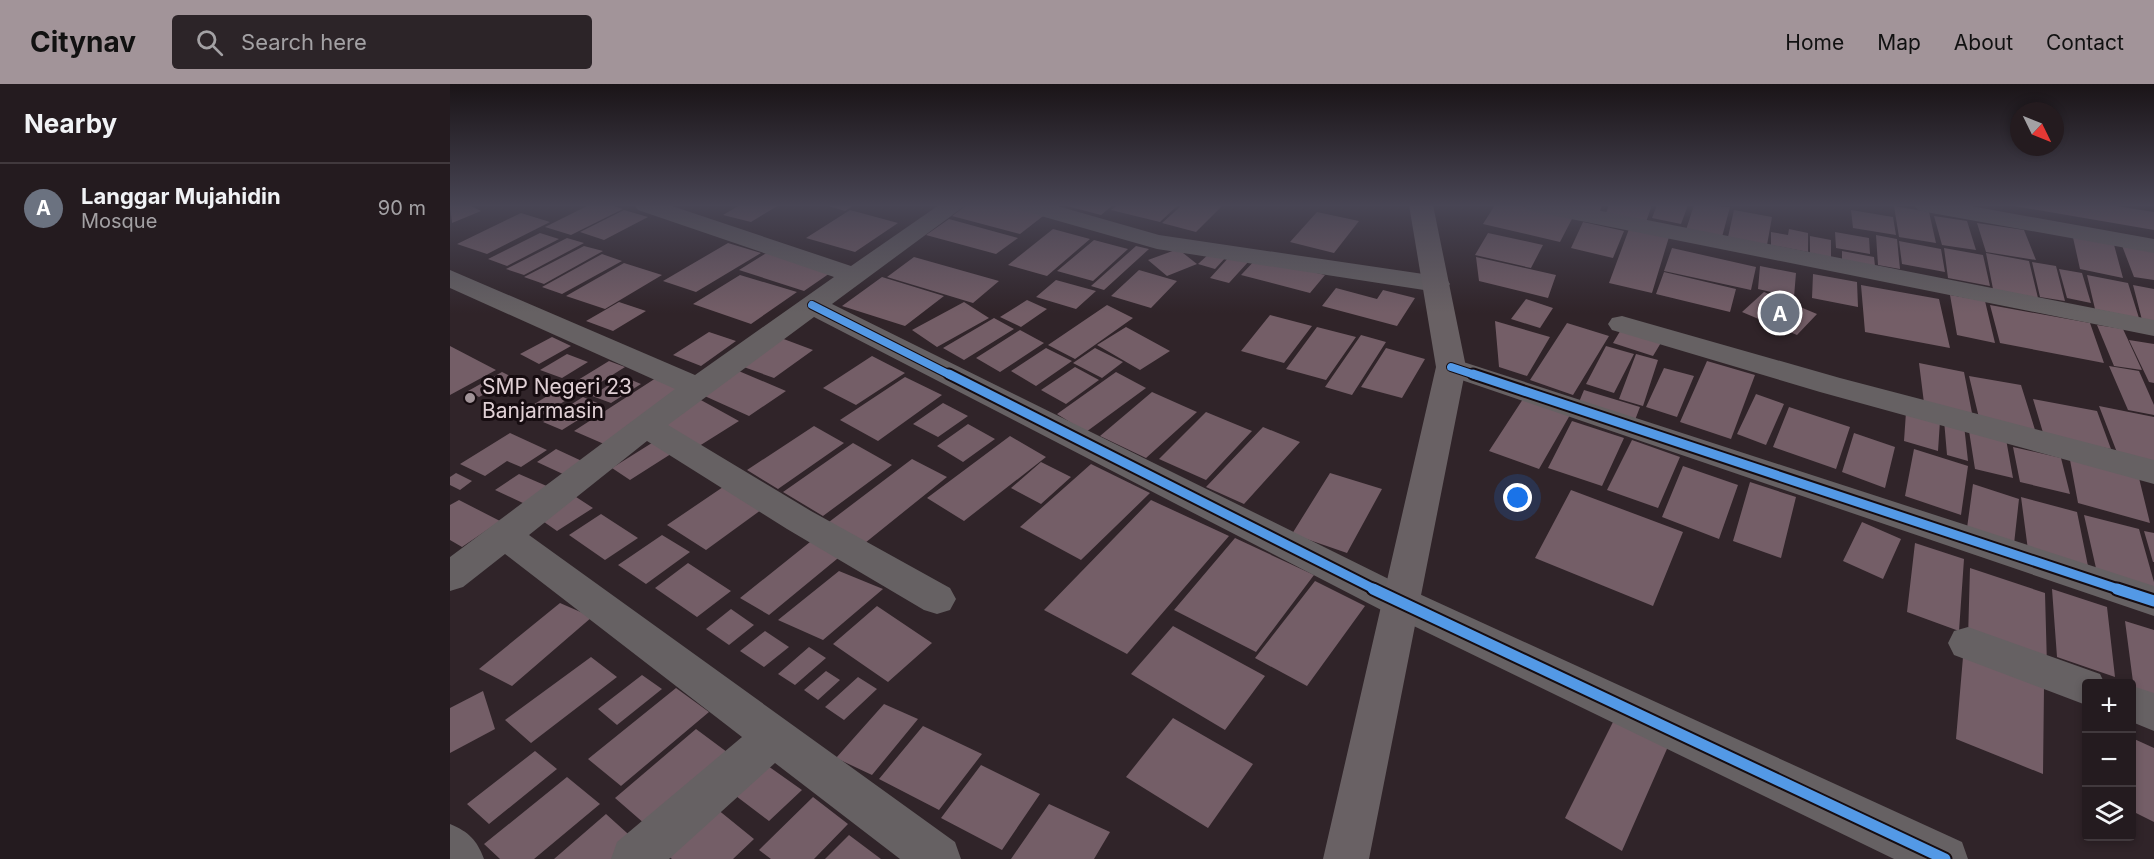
<!DOCTYPE html>
<html lang="en">
<head>
<meta charset="utf-8">
<style>
	body { margin:0; font-family:Inter,sans-serif; background:#2c2428; color:#f1f3f6 }
	.controls { position:absolute; right:18px; bottom:18px; display:grid; overflow:hidden; border-radius:6px; box-shadow:0 3px 9px #0003 }
	.controls button { width:54px; height:54px; display:grid; place-items:center; padding:0; border:0; border-bottom:2px solid #41393d; background:#241b1f; color:#f1f3f6; font:30px sans-serif }
	.compass { position:absolute; left:1560px; top:18px; width:54px; height:54px; border-radius:50%; background:#241b1f; box-shadow:0 3px 9px #0003; rotate:133deg }
	.you { position:absolute; left:1068px; top:414px; width:21px; height:21px; margin:-15px; border:4px solid #fff; border-radius:50%; background:#1a73e8; box-shadow:0 0 0 9px #1a73e833 }
	.badge { display:grid; place-items:center; width:39px; height:39px; border-radius:50%; background:#a29499; color:#fff; font-size:20px; font-weight:700 }
	.pin { position:absolute; translate:-50% -50%; border:3px solid #fff; box-shadow:0 2px 6px #0006 }
	.list { margin:0; padding:0; list-style:none }
	h2 { display:flex; justify-content:space-between; align-items:center; height:78px; margin:0; padding:0 24px; font-size:26px }
	h2 small { font-size:20px; font-weight:400; color:#a3a1a4 }
	.list li { display:grid; grid-template-columns:39px 1fr auto; gap:18px; align-items:center; box-sizing:border-box; height:90px; padding:0 24px; border-top:2px solid #41393d }
	.list b { display:block; font-size:22px; white-space:nowrap }
	.list p { margin:0; font-size:20px; white-space:nowrap; color:#a3a1a4 }
	.list em { font-size:20px; font-style:normal; color:#a3a1a4 }
	.icon { flex:none; width:33px; height:33px; fill:none; stroke:currentColor; stroke-width:2; stroke-linecap:round; stroke-linejoin:round }
	.map { position:relative; flex:none; width:1704px; height:775px; overflow:hidden }
	header { display:flex; align-items:center; gap:36px; box-sizing:border-box; height:84px; padding:0 30px; background:#a29499; color:#111 }
	header strong { font-size:28px }
	nav { display:flex; gap:33px; margin-inline-start:auto; font-size:21px }
	.search { width:420px; height:54px; background:#2c2428; display:flex; align-items:center; gap:15px; box-sizing:border-box; padding:0 21px; border-radius:6px; color:#a3a1a4; font-size:22px }
	main { display:flex }
	aside { flex:1; background:#241b1f }
	.map>svg:first-child { display:block }
</style>
</head>
<body>
<header>
<strong>Citynav</strong>
<div class="search"><svg class="icon" aria-label="search" viewBox="0 0 24 24"><circle cx="10" cy="10" r="6"/><path d="M15 15l6 6"/></svg>Search here</div>
<nav><a>Home</a><a>Map</a><a>About</a><a>Contact</a></nav>
</header>
<main>
<aside>
<h2>Nearby<small></small></h2>
<ul class="list">
<li><span class="badge" style="background:#6b7280">A</span><div><b>Langgar Mujahidin</b><p>Mosque</p></div><em>90 m</em></li>
</ul>
</aside>
<div class="map">
<svg width="1704" height="775" viewBox="0 0 1704 775">
	<rect width="100%" height="100%" fill="#302429"/>
	<!-- building -->
	<path fill="#745e67" d="M0 121H19L31 127 2 139Z
		M139 121H161L173 125 121 151 95 143Z
		M290 121H329L301 138 273 131Z
		M375 121H404L395 127Z
		M517 121H566L597 129 570 150 502 132Z
		M613 121H663L651 131Z
		M667 121H728L710 138 661 126Z
		M732 121H773L746 148 712 139Z
		M1045 121H1067L1123 133 1110 158 1033 140Z
		M1120 121H1152L1149 130 1119 124Z
		M1159 121H1202L1196 138 1156 129Z
		M1207 121H1238L1231 140 1202 134Z
		M1244 121 1280 123 1272 153 1236 146Z
		M1558 121H1660L1704 128V146Z
		M1444 122 1479 128 1486 159 1449 153Z
		M174 126 198 133 154 156 130 148Z
		M400 126 448 139 405 168 356 154Z
		M1284 126 1322 133 1317 161 1278 153Z
		M1401 126 1443 133 1446 151 1403 144Z
		M867 128 909 137 884 169 840 158Z
		M71 129 100 138 37 170 7 160Z
		M1484 132 1517 137 1526 166 1492 161Z
		M499 135 568 154 546 170 476 151Z
		M1133 138 1174 147 1163 174 1121 164Z
		M1527 139 1574 146 1586 176 1536 168Z
		M603 145 640 155 597 192 558 181Z
		M1179 145 1219 153 1202 209 1159 199Z
		M1339 145 1358 149V168L1321 161V148L1338 151Z
		M1385 148 1419 154 1420 170 1386 164Z
		M90 149 109 155 57 182 38 175Z
		M1038 149 1093 161 1081 184 1025 171Z
		M1622 149 1663 157 1673 194 1630 185Z
		M1426 151 1447 155 1450 185 1428 181Z
		M1360 152 1381 156V174L1360 170Z
		M117 154 134 159 74 191 56 185Z
		M644 156 678 165 643 197 607 187Z
		M1449 157 1491 165 1495 188 1452 180Z
		M278 159 311 169 246 208 213 197Z
		M1671 159 1704 165V196L1684 193Z
		M134 162 153 167 94 200 74 193Z
		M686 162 699 165 654 206 641 202Z
		M1222 164 1306 183 1301 206 1214 187Z
		M1494 164 1533 171 1540 202 1498 194Z
		M728 165 747 180 717 192 698 176Z
		M1392 167 1424 173 1425 182 1392 176Z
		M318 168 383 187 354 207 289 186Z
		M761 168 777 172 765 185 748 180Z
		M1536 169 1579 177 1588 214 1543 205Z
		M152 170 172 177 112 210 92 203Z
		M780 172 799 177 779 199 760 194Z
		M464 173 549 197 523 219 437 193Z
		M1026 173 1106 191 1098 214 1029 197Z
		M807 174 875 191 860 209 791 191Z
		M1582 178 1606 182 1615 217 1590 213Z
		M174 179 212 191 155 225 116 212Z
		M1310 182 1346 189 1344 213 1308 205Z
		M1609 185 1632 189 1641 219 1617 214Z
		M689 186 727 197 701 224 661 212Z
		M1214 188 1286 205 1280 228 1206 210Z
		M1363 190 1407 198 1408 223 1362 214Z
		M290 191 347 208 301 240 243 220Z
		M1637 191 1678 199 1689 234 1645 225Z
		M432 193 494 212 455 242 392 222Z
		M606 196 646 207 626 225 586 213Z
		M1411 201 1489 215 1500 264 1415 248Z
		M1683 201 1704 205V239L1692 236Z
		M886 204 927 215 933 206 965 214 947 242 872 222Z
		M1314 208 1367 230 1347 251 1292 228Z
		M1500 211 1535 217 1545 259 1507 251Z
		M1076 215 1103 224 1090 244 1061 235Z
		M577 216 597 225 571 243 550 233Z
		M169 218 196 227 163 247 136 237Z
		M514 218 539 234 487 263 462 246Z
		M657 221 683 234 625 275 598 261Z
		M1540 221 1640 239 1654 279 1550 259Z
		M820 231 862 242 834 279 791 267Z
		M544 234 564 245 514 276 493 264Z
		M1045 237 1100 253 1077 292 1049 283Z
		M1117 239 1159 252 1123 311 1080 296Z
		M1647 241 1673 245 1692 286 1664 282Z
		M676 243 720 267 690 286 647 261Z
		M867 243 906 253 876 296 836 285Z
		M1172 244 1212 257 1203 272 1163 259Z
		M570 246 594 259 550 288 526 274Z
		M259 248 286 257 251 282 223 271Z
		M911 251 936 258 902 311 875 303Z
		M102 253 121 262 89 280 70 270Z
		M331 254 363 266 324 294 291 282Z
		M1679 256 1704 260V299L1699 298Z
		M0 262 46 286 0 311Z
		M1156 262 1184 270 1164 309 1136 300Z
		M596 264 622 277 586 302 561 287Z
		M645 264 673 278 652 294 623 279Z
		M936 264 975 275 952 314 911 303Z
		M117 270 138 278 112 294 90 286Z
		M1186 270 1208 276 1193 322 1169 315Z
		M422 272 455 289 406 321 373 304Z
		M159 277 175 283 145 302 128 296Z
		M1257 277 1305 291 1281 355 1230 338Z
		M1469 279 1514 288 1522 329 1474 319Z
		M1659 282 1689 287 1704 321V331L1678 326Z
		M625 283 649 296 616 320 591 306Z
		M1214 284 1244 292 1227 333 1196 323Z
		M284 285 336 307 299 332 248 309Z
		M52 288 64 294 29 313 18 307Z
		M666 288 696 304 636 348 607 330Z
		M172 292 191 300 161 319 142 312Z
		M1519 292 1571 301 1586 349 1530 338Z
		M455 293 492 311 428 357 390 336Z
		M206 294 234 305 154 360 124 347Z
		M118 299 134 305 86 335 70 329Z
		M1134 306 1190 323 1185 336 1129 318Z
		M702 308 747 328 696 374 650 352Z
		M1306 310 1334 320 1316 361 1287 350Z
		M133 313 152 321 112 346 93 338Z
		M249 315 289 337 246 364 206 342Z
		M1073 315 1120 331 1089 385 1039 367Z
		M1583 315 1647 327 1661 365 1594 352Z
		M493 319 518 332 488 353 463 340Z
		M1649 322 1704 333V378L1668 371Z
		M1339 323 1400 343 1386 385 1323 363Z
		M756 328 802 347 756 396 709 375Z
		M1456 328 1490 337 1488 367 1454 357Z
		M1494 336 1514 341 1518 377 1497 371Z
		M1122 337 1174 354 1152 402 1098 384Z
		M518 340 545 355 513 378 487 362Z
		M364 342 394 359 328 405 297 386Z
		M813 343 850 358 794 420 756 403Z
		M1519 347 1556 355 1563 394 1525 385Z
		M60 349 97 366 71 383 57 377 35 392 10 380Z
		M1404 349 1445 363 1435 404 1392 388Z
		M560 352 596 373 514 437 477 414Z
		M1182 356 1230 373 1208 424 1157 406Z
		M205 357 224 368 180 396 162 384Z
		M403 359 442 381 373 432 333 408Z
		M1563 363 1611 374 1620 410 1570 398Z
		M106 365 134 378 115 391 87 378Z
		M1464 365 1518 382 1511 431 1455 412Z
		M462 375 497 393 410 463 375 441Z
		M1620 376 1689 394 1700 439 1628 419Z
		M591 378 621 393 591 420 561 404Z
		M641 380 700 409 631 476 570 443Z
		M1233 382 1288 401 1269 455 1212 433Z
		M6 389 22 397 10 406 0 401V393Z
		M880 389 932 405 897 469 842 450Z
		M69 390 99 403 75 420 45 406Z
		M1300 398 1346 413 1331 474 1283 457Z
		M1523 400 1569 415 1564 460 1517 444Z
		M273 403 311 426 256 466 217 441Z
		M1121 406 1233 448 1203 522 1085 474Z
		M123 411 143 424 107 447 87 433Z
		M1571 413 1627 428 1638 482 1578 466Z
		M9 416 50 437 12 463 0 456V421Z
		M701 416 779 452 677 570 594 526Z
		M151 430 188 454 155 476 119 451Z
		M1634 431 1689 445 1704 498V507L1648 493Z
		M1412 438 1451 455 1433 495 1393 477Z
		M1694 447 1704 449V478H1703Z
		M212 451 240 468 196 500 168 481Z
		M365 454 393 470 319 531 290 514Z
		M785 454 864 491 806 568 724 526Z
		M1465 459 1514 475 1509 547 1457 528Z
		M238 479 281 507 247 533 205 504Z
		M1520 484 1595 509 1597 582 1518 554Z
		M389 487 433 505 373 556 328 536Z
		M865 497 915 522 857 602 805 574Z
		M1602 505 1657 523 1665 593 1607 573Z
		M110 519 142 533 62 602 29 585Z
		M427 522 482 559 438 598 383 560Z
		M281 525 304 541 279 561 256 545Z
		M1675 537 1704 546V620L1685 613Z
		M723 542 815 592 775 646 681 590Z
		M315 547 339 563 314 583 290 567Z
		M359 563 376 574 345 601 328 590Z
		M141 573 167 593 81 659 55 636Z
		M1513 573 1594 603 1593 690 1506 655Z
		M376 587 390 596 368 616 354 606Z
		M192 591 212 605 167 641 148 625Z
		M408 593 427 605 394 636 375 623Z
		M226 604 259 628 171 702 138 675Z
		M33 607 45 645 0 669V624Z
		M434 620 468 635 422 691 386 674Z
		M1167 630 1220 658 1172 767 1115 734Z
		M723 634 803 680 758 744 676 693Z
		M473 642 532 670 489 726 429 695Z
		M246 645 285 674 203 747 165 714Z
		M1682 654 1704 664V738L1682 727Z
		M85 667 107 685 39 740 17 720Z
		M531 681 590 710 552 766 491 734Z
		M318 682 352 706 319 737 286 712Z
		M117 693 150 720 84 775H50L34 760Z
		M363 713 398 740 364 775H321L309 766Z
		M599 720 660 748 644 775H561Z
		M267 725 304 755 283 775H222L217 771Z
		M156 730 187 758 168 775H104Z
		M399 751 431 775H375Z"/>
	<g fill="none" stroke-linecap="round" stroke-linejoin="round">
		<!-- minor -->
		<path fill="#666163" fill-rule="evenodd" d="M184 121H219L401 182 489 121H516L382 220 965 508 1512 758 1518 775H1444L939 530 364 233 218 341 361 427 500 504 506 515 500 526 487 530 474 526 337 445 197 357 79 451 505 758 511 775H450L325 679 219 775H161L167 758 292 653 55 470 13 503 0 507V473L225 305 0 204V186L245 291 384 193 188 126Z
			M566 121H604L709 151 987 192 996 194 1000 200 996 206 987 208 707 165 570 126Z
			M1074 121H1121L1704 236V252L1086 128 1078 126Z
			M1464 121H1515L1704 155V169L1476 128 1468 126Z
			M1172 232 1390 294 1704 376V400L1370 308 1162 246 1158 240 1162 234Z
			M1001 274 1704 502V532L991 289 986 283 991 277Z
			M1518 543 1650 590 1655 600H1636V621L1504 571 1498 559 1504 547Z
			M1682 602 1704 609V647L1682 638Z
			M0 740C19 748 27 756 34 775H0Z"/>
		<!-- major -->
		<path fill="#696164" fill-rule="evenodd" d="M959 121H983L1016 283 919 775H873L986 283Z"/>
		<!-- cycleway-far2 casing -->
		<g stroke="#160c10" stroke-width="10">
			<path id="cycleway-far2" d="M362 221 502 292
				M1001 283 1028 292"/>
		</g>
		<!-- cycleway-far1 casing -->
		<g stroke="#160c10" stroke-width="13">
			<path id="cycleway-far1" d="M499 290 926 506
				M1023 290 1671 506"/>
		</g>
		<!-- cycleway casing -->
		<g stroke="#160c10" stroke-width="15">
			<path id="cycleway" d="M923 505 1495 775
				M1667 505 1704 517"/>
		</g>
		<!-- cycleway-far2 -->
		<use href="#cycleway-far2" stroke="#5399e6" stroke-width="8"/>
		<!-- cycleway-far1 -->
		<use href="#cycleway-far1" stroke="#5399e6" stroke-width="9"/>
		<!-- cycleway -->
		<use href="#cycleway" stroke="#5399e6" stroke-width="11"/>
	</g>
	<!-- sky -->
	<linearGradient id="sky" x2="0" y2="1"><stop stop-color="#1a1417"/><stop offset="0.53" stop-color="#484554"/><stop offset="1" stop-color="#484554" stop-opacity="0"/></linearGradient>
	<rect width="1704" height="229" fill="url(#sky)"/>
	<!-- markers -->
	<circle fill="#a29499" stroke="#160c10" stroke-width="2" cx="20" cy="314" r="6"/>
	<g text-anchor="middle" dominant-baseline="central" stroke-width="6" stroke-linejoin="round" paint-order="stroke">
		<!-- poi labels -->
		<g font-size="21" fill="#e0d0d5" stroke="#160c10" text-anchor="start">
			<text x="32" y="302">SMP Negeri 23<tspan x="32" dy="24">Banjarmasin</tspan></text>
		</g>
	</g>
</svg>
<div class="controls">
<button>+</button>
<button>−</button>
<button><svg class="icon" aria-label="layers" viewBox="0 0 24 24"><path d="M12 4l9 5-9 5-9-5zM3 14l9 5 9-5"/></svg></button>
</div>
<svg class="compass" viewBox="-18 -18 36 36"><path d="M0-13l5 13h-10z" fill="#e53935"/><path d="M0 13l5-13h-10z" fill="#a3a1a4"/></svg>
<div class="you"></div>
<div class="pin badge" style="left:1330px;top:229px;background:#6b7280">A</div>
</div>
</main>
</body>
</html>
